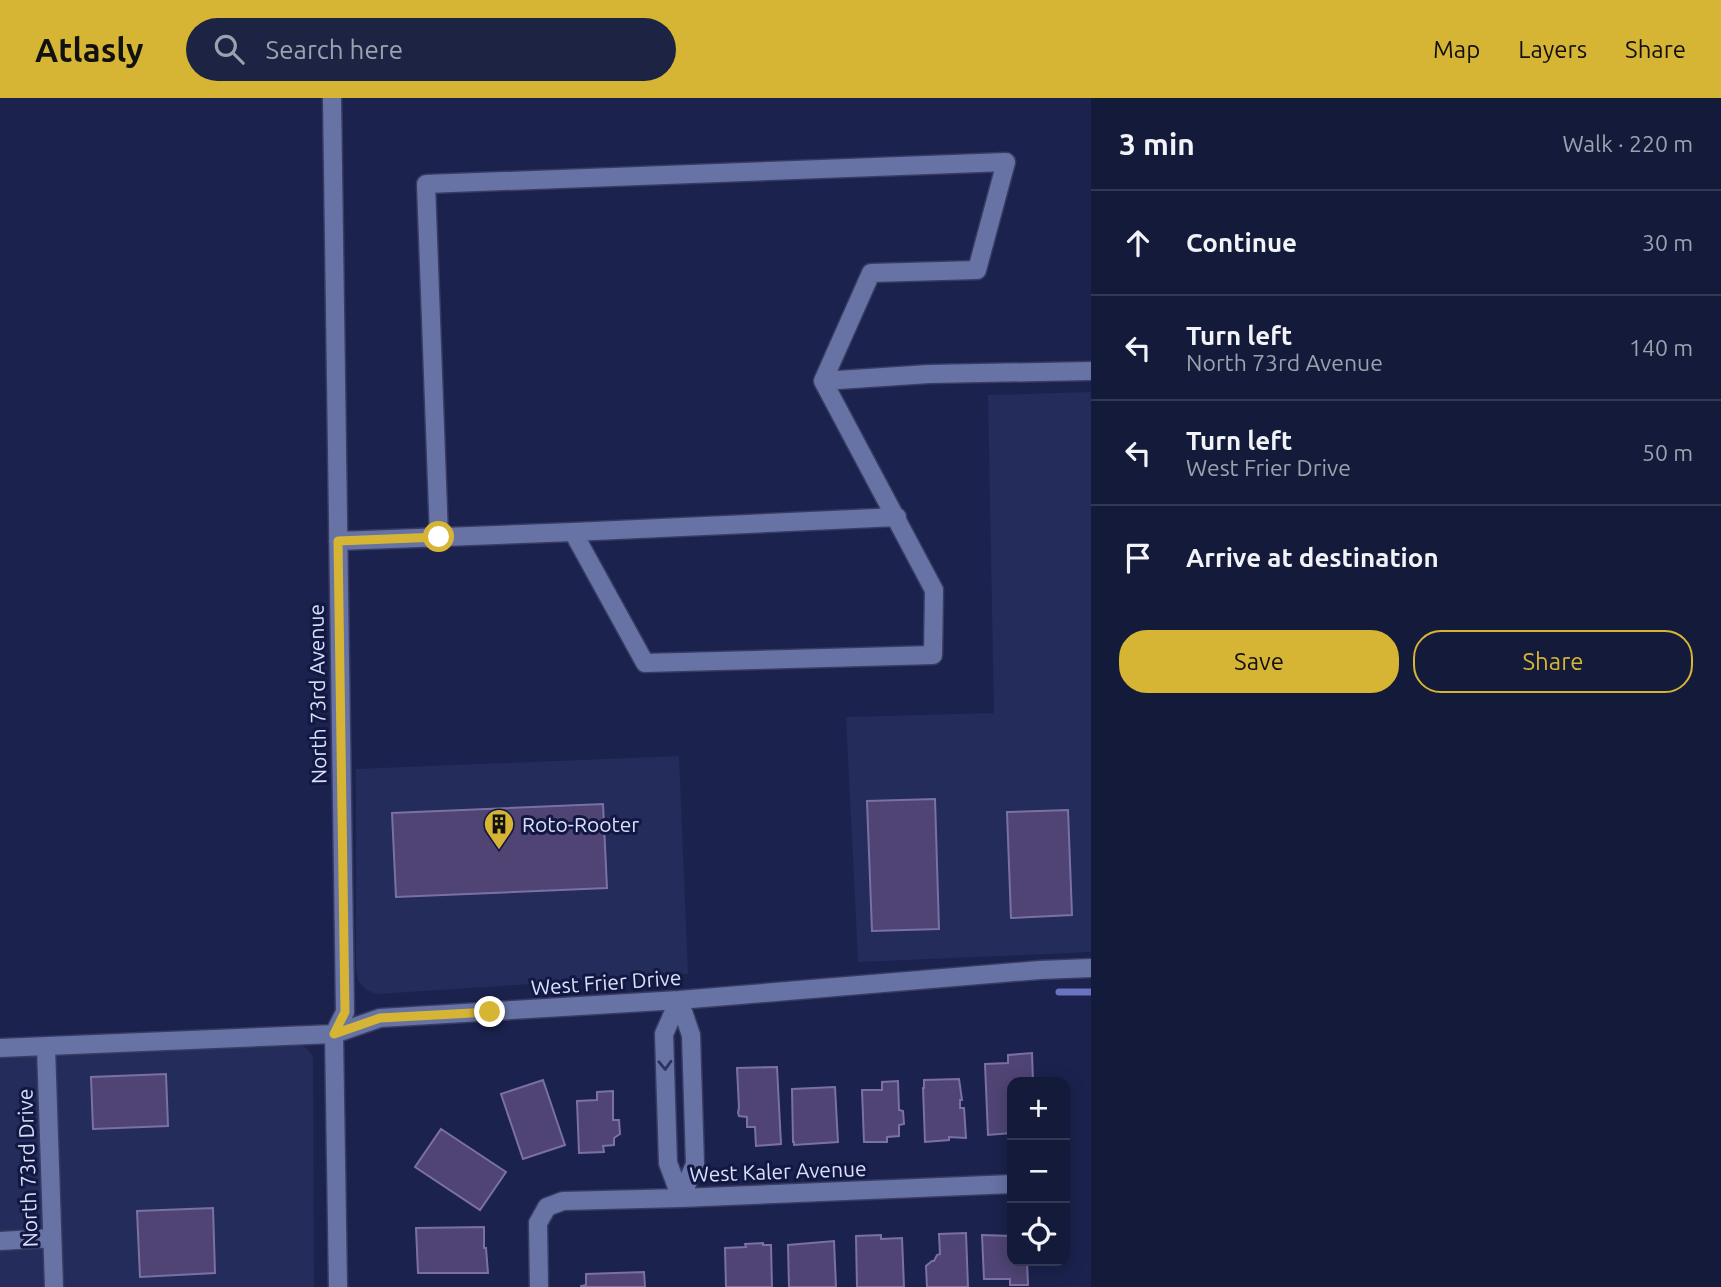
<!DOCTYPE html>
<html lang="en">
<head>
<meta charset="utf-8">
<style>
	body { margin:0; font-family:Ubuntu,sans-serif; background:#1d2342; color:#f1f3f6 }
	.controls { position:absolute; right:21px; bottom:21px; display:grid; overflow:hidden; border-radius:14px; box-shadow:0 4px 18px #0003 }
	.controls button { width:63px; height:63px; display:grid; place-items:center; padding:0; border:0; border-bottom:2px solid #333854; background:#141a3a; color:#f1f3f6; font:35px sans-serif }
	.stop { position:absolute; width:21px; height:21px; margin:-16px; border:5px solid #d7b534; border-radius:50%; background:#fff }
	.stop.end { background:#d7b534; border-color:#fff; box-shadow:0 2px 7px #0008 }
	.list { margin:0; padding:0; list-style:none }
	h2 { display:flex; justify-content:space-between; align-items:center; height:91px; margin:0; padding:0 28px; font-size:30px }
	h2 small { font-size:23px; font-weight:400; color:#9da1af }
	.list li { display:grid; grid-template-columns:46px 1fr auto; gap:21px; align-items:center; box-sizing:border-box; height:105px; padding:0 28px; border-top:2px solid #333854 }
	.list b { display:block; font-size:26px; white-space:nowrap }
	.list p { margin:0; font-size:23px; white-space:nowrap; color:#9da1af }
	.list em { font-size:23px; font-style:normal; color:#9da1af }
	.actions { display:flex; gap:14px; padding:21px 28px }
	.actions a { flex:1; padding:16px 0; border:2px solid #d7b534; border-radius:28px; text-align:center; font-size:24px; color:#d7b534 }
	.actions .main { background:#d7b534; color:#111 }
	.icon { flex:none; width:38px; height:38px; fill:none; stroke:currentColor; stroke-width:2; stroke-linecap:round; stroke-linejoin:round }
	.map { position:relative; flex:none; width:1091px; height:1189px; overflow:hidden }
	header { display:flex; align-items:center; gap:42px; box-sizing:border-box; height:98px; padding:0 35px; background:#d7b534; color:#111 }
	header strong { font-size:33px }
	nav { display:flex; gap:38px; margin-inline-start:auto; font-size:24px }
	.search { width:490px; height:63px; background:#1d2342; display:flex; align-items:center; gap:18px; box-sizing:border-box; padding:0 24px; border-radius:38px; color:#9da1af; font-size:26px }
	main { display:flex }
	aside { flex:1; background:#141a3a }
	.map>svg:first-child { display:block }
</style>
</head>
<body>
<header>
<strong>Atlasly</strong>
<div class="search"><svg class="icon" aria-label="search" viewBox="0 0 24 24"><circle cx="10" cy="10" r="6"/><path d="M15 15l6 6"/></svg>Search here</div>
<nav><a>Map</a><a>Layers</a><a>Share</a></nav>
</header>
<main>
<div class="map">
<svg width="1091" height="1189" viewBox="0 0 1091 1189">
	<rect width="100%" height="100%" fill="#1b224d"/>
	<!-- built -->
	<path fill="#242c5c" d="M1091 294V854L858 864 846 619 994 615 988 297Z
		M679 658 688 876 377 896 366 892 358 883 356 871V671Z
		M292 944 302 947 309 953 313 959 314 1189H0V958Z"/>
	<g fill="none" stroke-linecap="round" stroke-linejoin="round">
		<!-- stream -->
		<path stroke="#6973c0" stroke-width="7" d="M1059 894H1091"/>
	</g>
	<!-- building -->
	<path fill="#4f4474" stroke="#7b70a4" stroke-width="2" d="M935 701 939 831 872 833 867 703Z
		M603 706 607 790 396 799 392 715Z
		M1068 712 1072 817 1011 820 1007 714Z
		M1032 955 1033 984H1012V1039H1011V1035L988 1037 985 966 1008 965V957Z
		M777 969 781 1046 756 1048 755 1029H747V1019L739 1018 738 1015 739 1009 737 970Z
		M166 976 168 1028 93 1031 91 979Z
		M959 981 962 1002H960V1010H964L966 1040 949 1039V1042L925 1044 923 990H924V982Z
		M543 982 565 1047 523 1061 501 996Z
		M898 983 899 1012 903 1013 904 1026 899 1027V1038L887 1039V1044H864L862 992H882V984Z
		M835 989 838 1044 794 1047V1044H793L792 991Z
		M613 993V1022H619L620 1036 614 1040V1047L603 1048 604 1054 579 1055 577 1003 597 1002V994Z
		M441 1031 506 1074 480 1112 415 1069Z
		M213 1110 215 1175 140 1179 137 1113Z
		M484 1129V1150H486L488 1175H418L416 1130Z
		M966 1135 968 1189H927L926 1168 932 1163H934L937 1157 940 1156 939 1136Z
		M881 1137V1141L902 1140 904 1189H857L856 1138Z
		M982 1137 1012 1138V1163H1027L1028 1187H1010V1181H984Z
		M834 1143 836 1189H789L788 1147Z
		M763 1145V1147H771L772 1189H726L725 1150 746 1149 745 1146Z
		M644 1174 645 1189H581V1188L586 1187V1176Z"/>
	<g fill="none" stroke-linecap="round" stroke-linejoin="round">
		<!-- minor casing -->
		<g stroke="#393c62" stroke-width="21">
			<path id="minor" d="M332 0 345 914 334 936 338 1189
				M823 283 929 276 1091 273
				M573 434 645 565 933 557 934 492 823 283
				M439 439 426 86 1006 64 977 172 871 175 823 283
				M338 443 573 434 897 419
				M679 902 664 936 668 1065 681 1100
				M679 902 691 937 695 1066 681 1100
				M46 949 54 1189
				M0 950 334 936 380 920 679 902 1040 872 1091 870
				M0 1143 52 1140
				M539 1189 538 1125 547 1109 563 1103 681 1100 1012 1086"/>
		</g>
		<!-- minor -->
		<use href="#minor" stroke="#6773a5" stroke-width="18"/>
	</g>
	<!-- one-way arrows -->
	<defs><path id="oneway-chevron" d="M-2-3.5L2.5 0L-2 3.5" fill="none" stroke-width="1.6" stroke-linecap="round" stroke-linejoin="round" transform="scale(1.75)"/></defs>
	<use stroke="#2c3360" href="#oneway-chevron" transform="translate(665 967) rotate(88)"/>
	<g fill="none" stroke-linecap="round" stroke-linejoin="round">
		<!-- route -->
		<path stroke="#d7b534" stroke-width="9" d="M439 439 338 443 345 914 334 936 380 920 490 914"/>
	</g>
	<!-- icons -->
	<defs>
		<g id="building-pin" transform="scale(1.575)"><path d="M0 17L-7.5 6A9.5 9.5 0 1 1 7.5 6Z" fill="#d7b534" stroke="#131842"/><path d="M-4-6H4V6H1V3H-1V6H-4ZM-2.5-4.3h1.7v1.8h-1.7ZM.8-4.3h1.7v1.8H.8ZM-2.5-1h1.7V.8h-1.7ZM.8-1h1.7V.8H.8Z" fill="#111"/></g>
	</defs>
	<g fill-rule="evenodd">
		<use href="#building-pin" x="499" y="726"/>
	</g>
	<g text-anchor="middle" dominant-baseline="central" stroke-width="6" stroke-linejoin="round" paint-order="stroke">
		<!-- street labels -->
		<g font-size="21" fill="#d8e0fc" stroke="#131842">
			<text transform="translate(317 596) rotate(-91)">North 73rd Avenue</text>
			<text transform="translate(606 884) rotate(-4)">West Frier Drive</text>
			<text transform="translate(27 1070) rotate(-92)">North 73rd Drive</text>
			<text transform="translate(778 1073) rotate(-2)">West Kaler Avenue</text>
		</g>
		<!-- poi labels -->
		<g font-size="21" fill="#d8e0fc" stroke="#131842" text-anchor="start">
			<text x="522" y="726">Roto-Rooter</text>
		</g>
	</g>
</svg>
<div class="controls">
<button>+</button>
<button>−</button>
<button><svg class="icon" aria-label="locate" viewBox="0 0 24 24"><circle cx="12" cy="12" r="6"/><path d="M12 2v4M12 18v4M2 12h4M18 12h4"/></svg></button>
</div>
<div class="stop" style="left:439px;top:439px"></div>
<div class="stop end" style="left:490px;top:914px"></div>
</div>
<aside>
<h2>3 min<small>Walk · 220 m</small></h2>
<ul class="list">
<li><svg class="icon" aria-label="ahead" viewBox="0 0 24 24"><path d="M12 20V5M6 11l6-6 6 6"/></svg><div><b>Continue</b></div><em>30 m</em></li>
<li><svg class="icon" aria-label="left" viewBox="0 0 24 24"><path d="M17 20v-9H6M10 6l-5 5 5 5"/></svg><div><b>Turn left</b><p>North 73rd Avenue</p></div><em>140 m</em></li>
<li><svg class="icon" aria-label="left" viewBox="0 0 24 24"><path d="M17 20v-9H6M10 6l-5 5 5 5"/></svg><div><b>Turn left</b><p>West Frier Drive</p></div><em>50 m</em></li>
<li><svg class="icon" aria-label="arrive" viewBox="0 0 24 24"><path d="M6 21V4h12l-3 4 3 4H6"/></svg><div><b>Arrive at destination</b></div></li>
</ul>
<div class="actions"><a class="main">Save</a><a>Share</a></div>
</aside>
</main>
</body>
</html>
